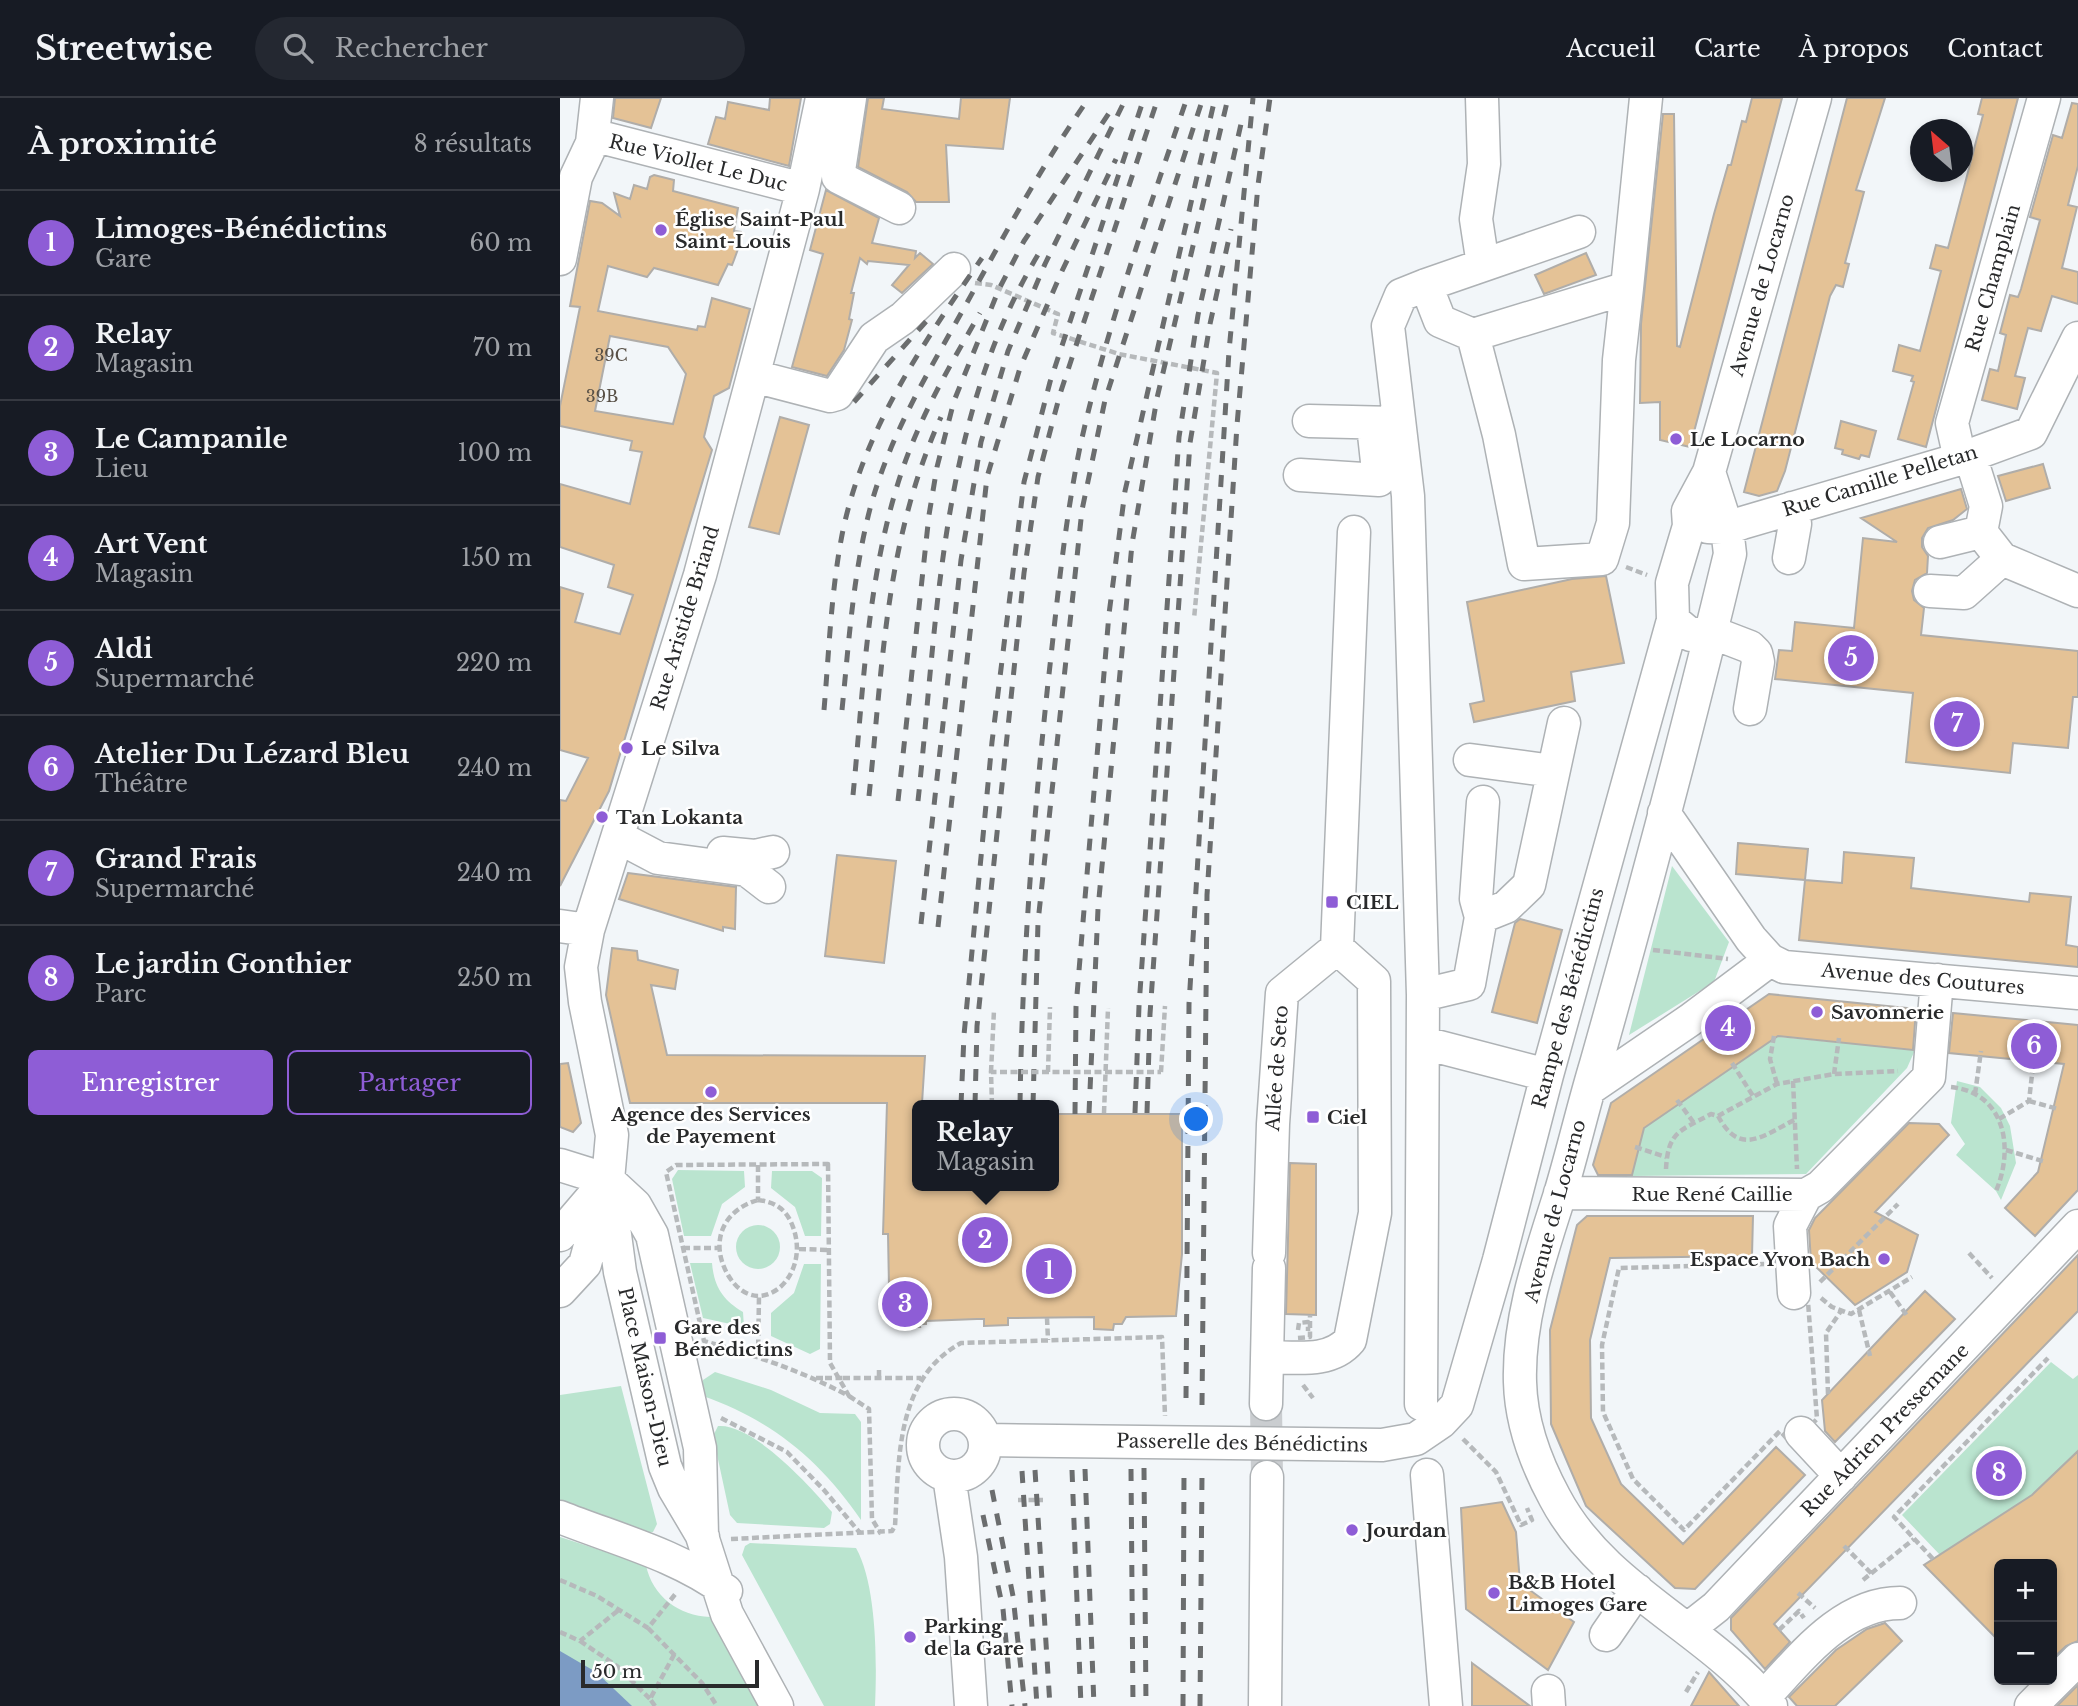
<!DOCTYPE html>
<html lang="fr">
<head>
<meta charset="utf-8">
<style>
	body { margin:0; font-family:"Libre Baskerville",serif; background:#242831; color:#f1f3f6 }
	.controls { position:absolute; right:21px; bottom:21px; display:grid; overflow:hidden; border-radius:10px; box-shadow:0 4px 10px #0003 }
	.controls button { width:63px; height:63px; display:grid; place-items:center; padding:0; border:0; border-bottom:2px solid #363941; background:#171b24; color:#f1f3f6; font:35px sans-serif }
	.compass { position:absolute; left:1350px; top:21px; width:63px; height:63px; border-radius:50%; background:#171b24; box-shadow:0 4px 10px #0003; rotate:332deg }
	.scale { position:absolute; left:21px; bottom:18px; width:178px; box-sizing:border-box; padding-left:7px; border:4px solid #292a2b; border-top:0; font-size:19px; line-height:24px; white-space:nowrap; color:#292a2b; -webkit-text-stroke:5px #fff; paint-order:stroke }
	.you { position:absolute; left:637px; top:1022px; width:24px; height:24px; margin:-18px; border:5px solid #fff; border-radius:50%; background:#1a73e8; box-shadow:0 0 0 10px #1a73e833 }
	.badge { display:grid; place-items:center; width:46px; height:46px; border-radius:50%; background:#8e5dd6; color:#fff; font-size:23px; font-weight:700 }
	.pin { position:absolute; translate:-50% -50%; border:4px solid #fff; box-shadow:0 2px 7px #0006 }
	.popup { position:absolute; left:352px; top:1002px; width:147px; height:91px; box-sizing:border-box; display:grid; place-content:center; border-radius:10px; background:#171b24; filter:drop-shadow(0 2px 5px #0005); font-size:23px; white-space:nowrap; color:#9ea1a6 }
	.popup b { font-size:26px; color:#f1f3f6 }
	.popup::after { content:''; position:absolute; left:50%; top:100%; margin-left:-14px; border:14px solid transparent; border-top-color:#171b24 }
	.list { margin:0; padding:0; list-style:none }
	h2 { display:flex; justify-content:space-between; align-items:center; height:91px; margin:0; padding:0 28px; font-size:30px }
	h2 small { font-size:23px; font-weight:400; color:#9ea1a6 }
	.list li { display:grid; grid-template-columns:46px 1fr auto; gap:21px; align-items:center; box-sizing:border-box; height:105px; padding:0 28px; border-top:2px solid #363941 }
	.list b { display:block; font-size:26px; white-space:nowrap }
	.list p { margin:0; font-size:23px; white-space:nowrap; color:#9ea1a6 }
	.list em { font-size:23px; font-style:normal; color:#9ea1a6 }
	.actions { display:flex; gap:14px; padding:21px 28px }
	.actions a { flex:1; padding:16px 0; border:2px solid #8e5dd6; border-radius:10px; text-align:center; font-size:24px; color:#8e5dd6 }
	.actions .main { background:#8e5dd6; color:#fff }
	.icon { flex:none; width:38px; height:38px; fill:none; stroke:currentColor; stroke-width:2; stroke-linecap:round; stroke-linejoin:round }
	.map { position:relative; flex:none; width:1518px; height:1608px; overflow:hidden }
	header { display:flex; align-items:center; gap:42px; box-sizing:border-box; height:98px; padding:0 35px; background:#171b24; border-bottom:2px solid #363941 }
	header strong { font-size:33px }
	nav { display:flex; gap:38px; margin-inline-start:auto; font-size:24px }
	.search { width:490px; height:63px; background:#242831; display:flex; align-items:center; gap:18px; box-sizing:border-box; padding:0 24px; border-radius:38px; color:#9ea1a6; font-size:26px }
	main { display:flex }
	aside { flex:1; background:#171b24 }
	.map>svg:first-child { display:block }
</style>
</head>
<body>
<header>
<strong>Streetwise</strong>
<div class="search"><svg class="icon" aria-label="search" viewBox="0 0 24 24"><circle cx="10" cy="10" r="6"/><path d="M15 15l6 6"/></svg>Rechercher</div>
<nav><a>Accueil</a><a>Carte</a><a>À propos</a><a>Contact</a></nav>
</header>
<main>
<aside>
<h2>À proximité<small>8 résultats</small></h2>
<ul class="list">
<li><span class="badge">1</span><div><b>Limoges-Bénédictins</b><p>Gare</p></div><em>60 m</em></li>
<li><span class="badge">2</span><div><b>Relay</b><p>Magasin</p></div><em>70 m</em></li>
<li><span class="badge">3</span><div><b>Le Campanile</b><p>Lieu</p></div><em>100 m</em></li>
<li><span class="badge">4</span><div><b>Art Vent</b><p>Magasin</p></div><em>150 m</em></li>
<li><span class="badge">5</span><div><b>Aldi</b><p>Supermarché</p></div><em>220 m</em></li>
<li><span class="badge">6</span><div><b>Atelier Du Lézard Bleu</b><p>Théâtre</p></div><em>240 m</em></li>
<li><span class="badge">7</span><div><b>Grand Frais</b><p>Supermarché</p></div><em>240 m</em></li>
<li><span class="badge">8</span><div><b>Le jardin Gonthier</b><p>Parc</p></div><em>250 m</em></li>
</ul>
<div class="actions"><a class="main">Enregistrer</a><a>Partager</a></div>
</aside>
<div class="map">
<svg width="1518" height="1608" viewBox="0 0 1518 1608">
	<rect width="100%" height="100%" fill="#f2f6f9"/>
	<!-- green -->
	<path fill="#bae4cf" d="M1112 768 1169 844 1154 884 1069 937Z
		M1211 938 1355 952 1347 970 1246 1076 1072 1078 1084 1029 1167 973Z
		M1397 983 1420 989 1441 1010 1450 1028 1456 1065 1441 1102 1436 1093 1396 1057 1405 1046 1391 1025Z
		M118 1072 184 1073 185 1089 162 1106 151 1138H124L112 1081Z
		M212 1073H252L262 1080 261 1138H245L235 1109 211 1090Z
		M176 1149a22 22 0 1 1 44 0a22 22 0 1 1-44 0Z
		M130 1165H152C154 1189 163 1202 183 1214L184 1229 143 1220Z
		M244 1166H261L260 1251 250 1256 211 1238V1215L234 1195Z
		M1491 1264 1513 1281 1518 1277V1353L1472 1397 1380 1457 1342 1417Z
		M155 1274 211 1292 260 1315 295 1316 301 1324V1422C261 1363 212 1322 143 1298V1282Z
		M61 1288 97 1426 93 1434H83L0 1402V1297Z
		M158 1328C193 1325 251 1389 272 1414L270 1426 264 1430 177 1425 170 1417 153 1338Z
		M0 1439 86 1467C92 1498 119 1518 150 1519L199 1608H0Z
		M190 1445 296 1450C317 1487 317 1565 315 1608H264L182 1457 185 1448Z"/>
	<!-- water -->
	<path fill="#7c9bc4" d="M0 1553 36 1574 72 1608H0Z"/>
	<!-- building -->
	<path fill="#e4c296" stroke="#b0ada9" stroke-width="2" fill-rule="evenodd" d="M55 0H101L91 30 53 20Z
		M210 0H241L229 68 148 46 156 19 165 21 168 4 209 12Z
		M308 0H324L322 11 399 21 401 0H450L443 51 386 47 389 104H356L347 94 298 69Z
		M1192 0H1222L1130 349 1100 342V304L1080 305 1081 226 1103 16H1114L1117 248 1120 249 1154 116 1168 67H1171L1182 23 1186 24Z
		M1287 0H1325L1296 92 1304 94 1285 165 1289 166 1283 189 1276 187 1270 198 1225 373 1217 393 1199 398 1184 394Z
		M1422 0H1458L1366 349 1338 341 1354 284 1351 283 1353 278 1333 273 1339 247 1360 253 1381 173 1370 170 1376 147 1388 150 1423 17 1418 16Z
		M1512 5 1518 6V68L1508 107 1517 109 1502 170 1518 174V206L1492 198 1481 233 1468 230 1455 278 1465 280 1457 311 1422 302 1430 271 1438 273 1446 237 1440 235 1450 197 1458 199 1461 191 1480 122 1470 119 1493 37 1502 40Z
		M94 77 114 82 113 93 178 110 174 133 181 134 182 140 174 162 172 167 168 166 158 187 94 170 87 179 48 168 38 213 137 232 138 228 145 229 152 200 190 211 169 290 154 298 144 339 152 352 49 693 0 788V702L6 703 28 660 0 652V489L23 496 15 524 60 536 73 497 48 489 54 467 0 449V386L70 406 82 354 70 352 72 343 0 328V308L20 209 10 208 30 103 42 105 60 118 54 95 70 101 74 87 87 91 90 79ZM50 238 108 249 126 276 113 326 35 313Z
		M266 92 319 120 312 145 356 153 355 160 360 155 373 166 342 195 332 187 349 167 308 163 307 166 300 160 291 195H294L289 221 292 222 284 252 267 278 232 269 263 156 250 152Z
		M1026 155 1036 177 984 196 975 177Z
		M220 319 249 327 219 436 189 429Z
		M1281 323 1316 333 1309 359 1301 357 1299 361 1282 356 1283 352 1275 350Z
		M1483 366 1490 390 1446 403 1438 378Z
		M1401 391 1407 411 1393 422 1368 430 1362 440V449L1368 458 1367 475 1355 482 1352 493 1354 502 1364 510 1361 537 1518 553V599H1513L1508 650 1453 645 1450 675 1346 664 1353 595 1215 581 1219 552 1232 553 1235 524 1294 530 1303 440 1337 444 1301 420Z
		M1046 478 1064 565 1011 574 1015 603 914 624 910 606 924 603 907 504 1012 481Z
		M1178 745 1248 751 1245 782 1282 785 1284 754 1354 760 1351 790 1469 804 1470 795 1511 799 1506 847 1518 849V869L1239 842 1245 782 1176 776Z
		M277 757 336 763 324 865 265 858Z
		M68 775 176 789 175 831 163 829V833L59 801Z
		M960 821 1002 832 977 925 932 914 955 825Z
		M52 850 77 853 78 862 118 872 115 891 91 887 107 957 365 958 362 1005H357V1088H493V1016H622V1156L616 1218 566 1219 562 1226H554L553 1232 534 1231V1219L448 1220V1227L424 1228V1221H417L366 1223V1226H359L360 1229 332 1228 322 1218 320 1208 321 1200 329 1189 328 1136H323L327 1005H70L46 897Z
		M1209 896 1356 911 1353 952 1218 938 1084 1030 1072 1077H1038L1033 1067 1051 1005Z
		M1393 915 1518 927V1092L1475 1138 1445 1110 1478 1074 1504 966 1389 955Z
		M8 965 21 1025 13 1034 0 1029V966Z
		M1349 1025 1379 1026 1389 1037 1315 1114 1358 1137 1347 1174 1295 1207 1251 1164 1249 1132 1255 1120Z
		M730 1065 756 1066V1217L726 1216Z
		M1027 1118H1193L1192 1158 1050 1160 1030 1242 1031 1320 1061 1386 1123 1446 1216 1349 1245 1377 1135 1491 1115 1490 1026 1408 991 1326 990 1232 1017 1127Z
		M1518 1157V1213L1214 1526 1230 1544 1205 1571 1171 1532V1520Z
		M1365 1193 1395 1221 1275 1344 1265 1333 1262 1302Z
		M1518 1353V1543L1506 1548 1492 1561V1466H1439V1543L1364 1467 1472 1397Z
		M942 1404 956 1434 960 1485 1014 1524 988 1572 906 1511 901 1410Z
		M1325 1525 1342 1543 1275 1608H1237L1229 1599 1276 1552 1307 1531Z
		M912 1565 970 1608H912Z
		M1149 1574 1179 1608H1131Z
		M1518 1587V1608H1497Z"/>
	<g fill="none" stroke-linecap="round" stroke-linejoin="round">
		<!-- minor-tunnel -->
		<path stroke="#cacdd0" stroke-width="32" stroke-dasharray="32 16" stroke-linecap="butt" d="M706 1306 707 1379"/>
		<!-- minor casing -->
		<g stroke="#aeb2b5" stroke-width="35">
			<path id="minor" d="M290 0 278 79 339 110
				M922 0 924 66 916 121 923 167
				M32 45 44 40 243 91
				M0 161 16 79 32 45 37 0
				M1067 190 1086 0
				M913 237 939 337 964 466 1042 461 1053 425 1059 262 1067 190 913 237 880 223 866 187 1019 134
				M193 278 270 298 277 296 314 240 343 220 394 171
				M749 323 835 325
				M1410 357 1426 408 1421 434
				M1400 361 1392 325 1484 0
				M1149 374 1167 430 1170 456C1129 627 1084 797 1036 966 1023 1009 1013 1053 1000 1096 981 1156 958 1220 960 1284 961 1324 976 1365 995 1400 1043 1491 1148 1530 1211 1608
				M740 377 819 382 813 327
				M1148 429 1167 430 1182 425 1400 361 1471 335 1518 240
				M1380 444 1421 434 1442 461 1518 493
				M1229 460 1235 426 1232 410
				M1370 493 1404 495 1442 461
				M1190 611 1198 564 1196 555 1190 549 1151 534 1131 537 1113 522 1112 485 1129 428 1128 413 1149 374 1255 0
				M910 662 993 673
				M60 740 98 760 187 772 209 789
				M163 755 195 758 213 754
				M921 819 916 801 923 704
				M0 828 28 832
				M777 850 794 434
				M1210 862 1224 869 1518 895
				M863 897 909 886 921 819 946 809 969 787 1004 625
				M864 945 987 977
				M1029 991 1130 922 1210 862 1191 841 1104 715
				M0 1067 48 1082 75 1107 92 1137 140 1350 142 1438 167 1516 217 1608
				M1000 1095 1246 1097 1260 1089 1369 979 1377 882
				M50 1100 60 1174 105 1368 114 1390 143 1439
				M0 1137 42 1088
				M0 1193 25 1166 48 1082 52 1037 25 904 21 869 28 832 140 477 243 91 262 0
				M1234 1195 1230 1128 1246 1097
				M707 1259C735 1259 770 1266 790 1242L815 1115 814 883 777 850 722 895 713 1026 709 1155
				M706 1306 709 1170
				M861 1306 863 897 848 398 828 228 841 197 866 187
				M363 1347a31 31 0 1 1 62 0a31 31 0 1 1-62 0Z
				M1241 1335 1281 1378
				M425 1342 822 1347 856 1341 881 1324 897 1307 939 1162 987 977 1113 522
				M867 1377 886 1608
				M389 1378 401 1459 411 1608
				M0 1419C55 1441 118 1457 166 1493
				M1128 1531 1156 1509 1518 1128
				M1046 1537 1077 1492
				M988 1593 989 1608
				M1204 1599C1241 1560 1282 1505 1340 1505
				M705 1608 707 1379
				M1471 1608 1518 1561"/>
		</g>
		<!-- path -->
		<path stroke="#b6b9bb" stroke-width="4.5" stroke-dasharray="7 3.5" stroke-linecap="butt" d="M415 185 431 187 498 216 493 235 559 256 657 275 634 521
			M1066 469 1087 477
			M1093 852 1168 861
			M1214 938 1210 961 1217 986
			M1172 965 1193 998
			M431 974 434 912
			M488 974 490 909
			M601 974 605 908
			M1274 976 1279 940
			M1233 983 1237 1071
			M1391 989C1446 995 1454 1051 1436 1093
			M1415 996 1421 953
			M1117 1002 1134 1025
			M1469 1003 1498 1011
			M544 1015 548 910
			M1158 1018C1180 1059 1203 1038 1236 1021
			M1439 1021 1469 1003 1474 959
			M1075 1049 1106 1059
			M1446 1052 1486 1064
			M268 1066 270 1265 289 1298C242 1273 194 1257 144 1243L106 1074 116 1067Z
			M198 1067V1102
			M1106 1071C1108 1033 1120 1033 1151 1016L1158 1018 1217 986 1274 976 1338 973
			M198 1102C216 1104 227 1112 233 1129 252 1180 197 1226 168 1177 149 1144 163 1112 198 1102Z
			M123 1150H159
			M239 1151 268 1152
			M1409 1155 1432 1180
			M1245 1165 1257 1321 1232 1346 1220 1333 1124 1432 1073 1381 1043 1314 1042 1247 1059 1170Z
			M1260 1184 1338 1106
			M1330 1194 1348 1219
			M1261 1200 1272 1209 1291 1216 1352 1179
			M1299 1212 1310 1258
			M487 1220 488 1242
			M738 1232 739 1225 748 1224V1233
			M198 1259 199 1198
			M319 1279V1269
			M256 1280H265
			M283 1280H361
			M743 1287 753 1300
			M1268 1296 1266 1235 1281 1213
			M289 1298 309 1311 312 1421 321 1436
			M161 1320 227 1354 264 1392 300 1435
			M903 1341 936 1374 961 1427 972 1422 967 1410
			M458 1402H483
			M171 1441 332 1433 335 1428C339 1363 335 1281 401 1245L602 1239 605 1318
			M1284 1448 1312 1476
			M1373 1461 1334 1419 1488 1260
			M0 1482 37 1498 88 1530 117 1494
			M1303 1482 1354 1441
			M1238 1495 1255 1510
			M88 1530 142 1585 157 1608
			M1219 1532 1239 1513 1244 1520
			M0 1534 20 1543 60 1511
			M20 1543 57 1568 90 1601
			M1126 1594 1138 1574
			M95 1608 90 1601 115 1555"/>
		<!-- minor -->
		<use href="#minor" stroke="#fff" stroke-width="32"/>
		<!-- rail -->
		<path stroke="#6b6d6e" stroke-width="5" stroke-dasharray="12 12" stroke-linecap="butt" d="M294 304 371 218
			M264 612C269 554 271 494 282 437 303 332 362 247 422 160
			M282 612C289 544 293 474 311 407 331 335 368 275 404 210 444 138 481 68 529 0
			M293 697C304 587 307 472 344 367 363 313 392 264 420 215
			M309 698C323 565 325 443 381 319
			M338 703 369 417 377 369 394 303 439 191 464 143 551 12
			M358 703C378 516 380 312 484 147
			M361 826 401 462 421 344 448 253 485 166 566 0
			M378 829 427 379 460 270 502 173 556 61
			M401 1007 404 937 432 644 464 384 490 284 584 0
			M415 1007 417 928 464 475 478 379 500 296 598 0
			M460 1007C462 865 473 726 488 585 497 506 504 427 520 349 546 230 588 115 627 0
			M473 1007 478 824 522 412 545 302 643 0
			M529 1015 538 811 572 446 597 300 668 0
			M575 1015 579 908 619 339 638 217 683 17
			M587 1015 590 916 630 345 650 226 671 131
			M515 1016 516 909 524 812 549 516 565 393 655 0
			M626 1300 629 906 669 253 693 0
			M642 1307 647 797 677 327 698 87 710 0
			M584 1370 586 1608
			M525 1371 534 1608
			M571 1371 573 1608
			M475 1372 490 1608
			M512 1372 521 1608
			M462 1373 477 1608
			M432 1392 453 1498 465 1608
			M423 1417 443 1511 452 1608
			M623 1608 624 1374
			M640 1608 642 1377"/>
		<!-- path-bridge -->
		<path stroke="#b6b9bb" stroke-width="4.5" stroke-dasharray="7 3.5" stroke-linecap="butt" d="M432 1007 431 974H601
			M738 1240 750 1239V1217
			M265 1280H283"/>
	</g>
	<!-- markers -->
	<g fill="#8e5dd6" stroke="#fff" stroke-width="2.5">
		<circle cx="101" cy="132" r="7"/>
		<circle cx="1116" cy="341" r="7"/>
		<circle cx="67" cy="650" r="7"/>
		<circle cx="42" cy="719" r="7"/>
		<rect x="765" y="797" width="14" height="14" rx="3.5"/>
		<circle cx="1257" cy="914" r="7"/>
		<circle cx="151" cy="994" r="7"/>
		<rect x="746" y="1012" width="14" height="14" rx="3.5"/>
		<circle cx="1324" cy="1161" r="7"/>
		<rect x="93" y="1233" width="14" height="14" rx="3.5"/>
		<circle cx="792" cy="1432" r="7"/>
		<circle cx="934" cy="1495" r="7"/>
		<circle cx="350" cy="1539" r="7"/>
	</g>
	<g text-anchor="middle" dominant-baseline="central" stroke-width="5" stroke-linejoin="round" paint-order="stroke">
		<!-- number labels -->
		<g font-size="16" fill="#585046">
			<text x="51" y="257">39C</text>
			<text x="42" y="298">39B</text>
		</g>
		<!-- street labels -->
		<g font-size="19" fill="#292a2b" stroke="#fff">
			<text transform="translate(138 65) rotate(14)">Rue Viollet Le Duc</text>
			<text transform="translate(1433 180) rotate(-74)">Rue Champlain</text>
			<text transform="translate(1202 187) rotate(-74)">Avenue de Locarno</text>
			<text transform="translate(1320 383) rotate(-17)">Rue Camille Pelletan</text>
			<text transform="translate(125 520) rotate(-73)">Rue Aristide Briand</text>
			<text transform="translate(1363 881) rotate(5)">Avenue des Coutures</text>
			<text transform="translate(1008 900) rotate(-75)">Rampe des Bénédictins</text>
			<text transform="translate(717 970) rotate(-86)">Allée de Seto</text>
			<text x="1152" y="1096">Rue René Caillie</text>
			<text transform="translate(995 1113) rotate(-75)">Avenue de Locarno</text>
			<text transform="translate(85 1279) rotate(77)">Place Maison-Dieu</text>
			<text transform="translate(1325 1332) rotate(-46)">Rue Adrien Pressemane</text>
			<text transform="translate(682 1345) rotate(1)">Passerelle des Bénédictins</text>
		</g>
		<!-- poi labels -->
		<g font-size="19" font-weight="bold" fill="#292a2b" stroke="#fff" text-anchor="start">
			<text x="115" y="121">Église Saint-Paul<tspan x="115" dy="22">Saint-Louis</tspan></text>
			<text x="1130" y="341">Le Locarno</text>
			<text x="81" y="650">Le Silva</text>
			<text x="56" y="719">Tan Lokanta</text>
			<text x="786" y="804">CIEL</text>
			<text x="1271" y="914">Savonnerie</text>
			<text x="151" y="1016" text-anchor="middle">Agence des Services<tspan x="151" dy="22">de Payement</tspan></text>
			<text x="767" y="1019">Ciel</text>
			<text x="1310" y="1161" text-anchor="end">Espace Yvon Bach</text>
			<text x="114" y="1229">Gare des<tspan x="114" dy="22">Bénédictins</tspan></text>
			<text x="806" y="1432">Jourdan</text>
			<text x="948" y="1484">B&amp;B Hotel<tspan x="948" dy="22">Limoges Gare</tspan></text>
			<text x="364" y="1528">Parking<tspan x="364" dy="22">de la Gare</tspan></text>
		</g>
	</g>
</svg>
<div class="controls">
<button>+</button>
<button>−</button>
</div>
<svg class="compass" viewBox="-18 -18 36 36"><path d="M0-13l5 13h-10z" fill="#e53935"/><path d="M0 13l5-13h-10z" fill="#9ea1a6"/></svg>
<div class="scale">50 m</div>
<div class="you"></div>
<div class="pin badge" style="left:489px;top:1173px">1</div>
<div class="pin badge" style="left:425px;top:1142px">2</div>
<div class="popup"><b>Relay</b>Magasin</div>
<div class="pin badge" style="left:345px;top:1206px">3</div>
<div class="pin badge" style="left:1168px;top:930px">4</div>
<div class="pin badge" style="left:1291px;top:560px">5</div>
<div class="pin badge" style="left:1474px;top:948px">6</div>
<div class="pin badge" style="left:1397px;top:626px">7</div>
<div class="pin badge" style="left:1439px;top:1375px">8</div>
</div>
</main>
</body>
</html>
